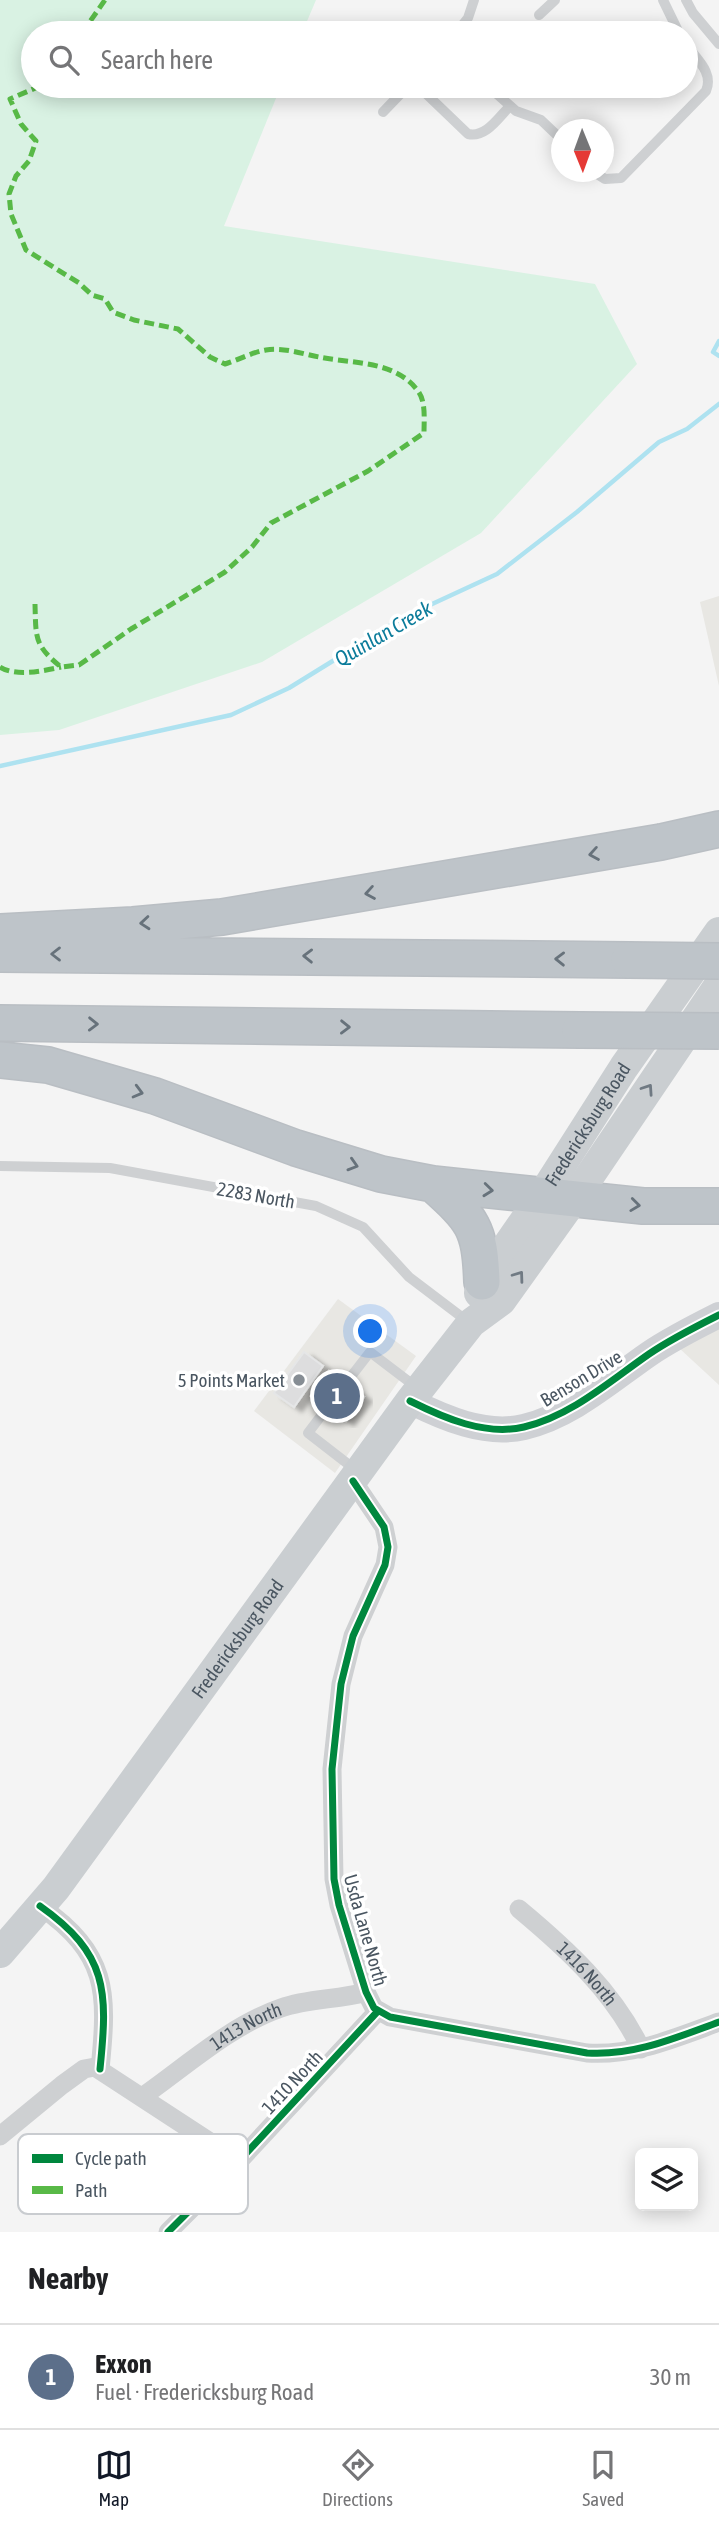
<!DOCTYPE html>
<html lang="en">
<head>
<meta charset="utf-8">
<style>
	body { margin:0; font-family:"Asap Condensed",sans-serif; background:#f6f6f6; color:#202124 }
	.controls { position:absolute; right:21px; bottom:21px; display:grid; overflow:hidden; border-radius:10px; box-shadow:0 4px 18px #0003 }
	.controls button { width:63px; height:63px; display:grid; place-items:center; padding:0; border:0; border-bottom:2px solid #e0e0e0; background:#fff; color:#202124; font:35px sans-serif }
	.compass { position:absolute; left:551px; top:119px; width:63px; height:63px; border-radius:50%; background:#fff; box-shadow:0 4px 18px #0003; rotate:179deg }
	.you { position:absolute; left:371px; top:1332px; width:24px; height:24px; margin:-18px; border:5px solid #fff; border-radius:50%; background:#1a73e8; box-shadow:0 0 0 10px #1a73e833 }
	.badge { display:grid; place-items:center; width:46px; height:46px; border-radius:50%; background:#111827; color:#fff; font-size:23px; font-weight:700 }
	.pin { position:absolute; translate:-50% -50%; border:4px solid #fff; box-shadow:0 2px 7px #0006 }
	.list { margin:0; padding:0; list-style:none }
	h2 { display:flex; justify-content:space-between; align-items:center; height:91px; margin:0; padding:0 28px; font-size:30px }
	h2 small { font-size:23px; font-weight:400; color:#757577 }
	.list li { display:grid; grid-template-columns:46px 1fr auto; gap:21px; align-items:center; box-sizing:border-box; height:105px; padding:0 28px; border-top:2px solid #e0e0e0 }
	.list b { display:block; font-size:26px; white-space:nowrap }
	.list p { margin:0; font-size:23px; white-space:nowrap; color:#757577 }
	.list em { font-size:23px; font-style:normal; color:#757577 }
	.icon { flex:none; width:38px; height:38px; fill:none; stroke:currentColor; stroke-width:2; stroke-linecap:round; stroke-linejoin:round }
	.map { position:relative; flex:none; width:719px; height:2232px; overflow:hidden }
	.search { position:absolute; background:#fff; box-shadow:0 4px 18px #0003; left:21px; right:21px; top:21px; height:77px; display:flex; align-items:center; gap:18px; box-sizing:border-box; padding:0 24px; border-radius:38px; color:#757577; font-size:26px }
	.sheet { height:196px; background:#fff }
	nav { display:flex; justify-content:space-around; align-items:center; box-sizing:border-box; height:98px; border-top:2px solid #e0e0e0; background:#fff; font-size:19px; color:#757577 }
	nav a { display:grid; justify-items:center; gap:4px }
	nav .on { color:#111827 }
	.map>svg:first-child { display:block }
</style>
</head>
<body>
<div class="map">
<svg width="719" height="2232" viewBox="0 0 719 2232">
	<defs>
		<filter id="shadow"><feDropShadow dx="8" dy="4.5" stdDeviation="2" flood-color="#0004"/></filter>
	</defs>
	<rect width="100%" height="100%" fill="#f4f4f4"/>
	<!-- commercial -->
	<path fill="#e8e7e3" d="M719 596V686L700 602Z
		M338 1299 416 1356 335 1473 254 1411Z
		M719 1325V1385L679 1348Z"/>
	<!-- green -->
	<path fill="#d9f2e3" d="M0 0H316L302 33H33V86H281L224 226 595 284 637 364 481 533 262 662 59 730 0 735Z"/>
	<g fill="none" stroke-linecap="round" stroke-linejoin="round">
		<!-- stream -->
		<path stroke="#aee2f0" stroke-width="4.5" d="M719 341 713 352 719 356
			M0 766 231 715 289 688 404 617 497 574 577 512 659 442 687 429 719 404"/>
	</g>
	<!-- building -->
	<path fill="#ddddde" stroke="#e5e6e7" stroke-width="2" filter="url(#shadow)" d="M304 1352 323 1366 294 1407 274 1393Z
		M329 1371 364 1397 346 1421 311 1396Z"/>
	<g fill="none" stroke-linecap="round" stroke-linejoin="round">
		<!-- highway casing -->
		<g stroke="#b9bec3" stroke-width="38">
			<path id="highway" d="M0 932 133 925 222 917 661 842 719 829
				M0 954 629 960
				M0 1023 580 1030
				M0 1060 48 1065 155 1096 296 1148 381 1174 433 1184 643 1206H719
				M433 1184C473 1220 480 1227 482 1282"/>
		</g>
		<!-- lane -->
		<path stroke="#ced0d2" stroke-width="10" d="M663 0 679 33
			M686 0 693 13 719 44
			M539 15 555 0
			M456 33 468 18 474 0
			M418 86 468 134C486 138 498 118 510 106
			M488 86 516 111 541 120 562 140
			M383 112 408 86
			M594 172 605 179 621 178 706 91C714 72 696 59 686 44
			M0 1166 110 1168 316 1206 363 1227 409 1277 467 1321
			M346 1383 370 1352 416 1387
			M327 1408 308 1433 357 1471"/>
		<!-- street -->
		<g stroke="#ced0d2" stroke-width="19">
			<path d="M353 1481 384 1527 388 1547 385 1565 353 1636 341 1684 332 1769 334 1879 339 1905 366 1992 374 2008 390 2017 587 2053C634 2056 675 2038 719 2022"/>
			<path d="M40 1906C108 1954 108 1991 100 2069"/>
			<path id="s1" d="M519 1909C567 1949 614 1992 641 2049"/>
			<path id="s2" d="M142 2097C185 2067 231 2025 281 2008 309 1998 338 2000 366 1992"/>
			<path d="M0 2136 62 2085 84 2069 95 2067 239 2161"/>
			<path d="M168 2232 239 2161 378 2011"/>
		</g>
		<!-- secondary -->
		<path stroke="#ced0d4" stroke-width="26" d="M410 1401C444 1418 485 1436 524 1427 571 1416 610 1381 649 1354 671 1339 695 1327 719 1315"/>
		<!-- primary -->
		<g stroke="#caced1" stroke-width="30">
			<path id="s3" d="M479 1293 482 1282 543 1194 624 1067 719 932"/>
			<path id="s4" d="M0 1953 56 1888 410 1401 471 1323 501 1301 574 1199 719 985"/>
		</g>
		<!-- highway -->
		<use href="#highway" stroke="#bec4c9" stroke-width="35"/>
		<!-- highway-bridge casing -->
		<g stroke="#b9bec3" stroke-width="38" stroke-linecap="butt">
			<path id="highway-bridge" d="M629 960 719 961
				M580 1030 719 1031"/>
		</g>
		<!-- highway-bridge -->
		<use href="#highway-bridge" stroke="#bec4c9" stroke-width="35"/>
		<!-- quiet -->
		<path stroke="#58b947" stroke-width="5" stroke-dasharray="10 5" stroke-linecap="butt" d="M82 33 105 0
			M35 604C36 638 34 645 61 667L79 665 131 629 225 572 252 547 271 523 368 471 424 433C424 420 426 401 418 391 395 360 353 364 319 357 303 354 283 347 266 350 253 352 238 360 225 364L210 357 178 329 134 320 113 312 105 299 92 295 79 283 26 250 11 214 9 194 16 176 29 161 36 141 21 124 10 99 40 86
			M0 667C16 677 43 671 61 667"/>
		<!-- cycleway casing -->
		<g stroke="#fff" stroke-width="11">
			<path id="cycleway" d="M410 1401C444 1418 485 1436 524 1427 571 1416 610 1381 649 1354 671 1339 695 1327 719 1315
				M353 1481 384 1527 388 1547 385 1565 353 1636 341 1684 332 1769 334 1879 339 1905 366 1992 374 2008 390 2017 587 2053C634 2056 675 2038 719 2022
				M40 1906C108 1954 108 1991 100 2069
				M168 2232 239 2161 378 2011"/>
		</g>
		<!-- cycleway -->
		<use href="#cycleway" stroke="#00873e" stroke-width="7"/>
	</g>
	<!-- one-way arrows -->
	<defs><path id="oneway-chevron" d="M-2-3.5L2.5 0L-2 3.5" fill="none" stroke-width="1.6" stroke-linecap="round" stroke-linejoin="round" transform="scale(1.75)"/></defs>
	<g stroke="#67727b">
		<use href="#oneway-chevron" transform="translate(594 854) rotate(170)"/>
		<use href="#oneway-chevron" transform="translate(370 893) rotate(170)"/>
		<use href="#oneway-chevron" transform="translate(145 923) rotate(175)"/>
		<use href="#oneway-chevron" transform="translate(56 954) rotate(-180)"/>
		<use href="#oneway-chevron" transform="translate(308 956) rotate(-179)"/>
		<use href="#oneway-chevron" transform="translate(560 959) rotate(-179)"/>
		<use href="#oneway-chevron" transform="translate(93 1024) rotate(1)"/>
		<use href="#oneway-chevron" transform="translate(345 1027) rotate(1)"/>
		<use href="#oneway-chevron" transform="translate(138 1092) rotate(15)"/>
		<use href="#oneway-chevron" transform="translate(353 1165) rotate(17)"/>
		<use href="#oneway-chevron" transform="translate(488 1190) rotate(6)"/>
		<use href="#oneway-chevron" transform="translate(635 1205) rotate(7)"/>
	</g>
	<g stroke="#707a83">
		<use href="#oneway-chevron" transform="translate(648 1089) rotate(-56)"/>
		<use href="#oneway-chevron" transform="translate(519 1276) rotate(-54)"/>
	</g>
	<!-- markers -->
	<circle fill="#868d94" stroke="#fff" stroke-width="2.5" cx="299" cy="1380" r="7"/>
	<g text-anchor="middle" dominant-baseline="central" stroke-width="7" stroke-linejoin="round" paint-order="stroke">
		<!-- street labels -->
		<g font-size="19" fill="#4a5661" stroke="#fff">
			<text stroke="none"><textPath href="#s3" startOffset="201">Fredericksburg Road</textPath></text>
			<text transform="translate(256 1195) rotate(10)">2283 North</text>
			<text transform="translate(581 1378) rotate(-31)">Benson Drive</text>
			<text stroke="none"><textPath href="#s4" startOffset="394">Fredericksburg Road</textPath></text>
			<text transform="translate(366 1930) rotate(74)">Usda Lane North</text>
			<text stroke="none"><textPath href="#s1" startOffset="94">1416 North</textPath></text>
			<text stroke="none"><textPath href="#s2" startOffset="126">1413 North</textPath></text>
			<text transform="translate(292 2082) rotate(-47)">1410 North</text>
		</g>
		<!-- poi labels -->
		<g font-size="19" fill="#4a5661" stroke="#fff" text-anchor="end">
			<text x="285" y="1380">5 Points Market</text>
		</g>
		<!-- water labels -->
		<g font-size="21" font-style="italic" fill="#0c7c9b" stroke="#fff">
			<text transform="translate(383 633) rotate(-30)">Quinlan Creek</text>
		</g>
	</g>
	<!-- legend -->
	<rect x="18" y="2134" width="230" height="80" rx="10" fill="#fff" stroke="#c9ccd0" stroke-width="2"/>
	<rect x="32" y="2154" width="31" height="9" fill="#00873e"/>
	<rect x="32" y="2186" width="31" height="8" fill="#58b947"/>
	<g font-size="19" fill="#4a5661">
		<text x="75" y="2165">Cycle path</text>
		<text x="75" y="2197">Path</text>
	</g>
</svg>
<div class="controls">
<button><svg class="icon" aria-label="layers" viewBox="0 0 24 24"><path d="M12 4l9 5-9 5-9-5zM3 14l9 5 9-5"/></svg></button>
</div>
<svg class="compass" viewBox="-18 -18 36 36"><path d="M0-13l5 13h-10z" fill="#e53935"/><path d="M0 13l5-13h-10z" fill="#757577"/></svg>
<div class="you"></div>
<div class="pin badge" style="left:337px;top:1396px;background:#5c6f8a">1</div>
<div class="search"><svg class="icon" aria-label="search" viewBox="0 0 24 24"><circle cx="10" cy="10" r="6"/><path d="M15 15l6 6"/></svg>Search here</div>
</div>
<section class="sheet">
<h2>Nearby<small></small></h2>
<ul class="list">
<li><span class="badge" style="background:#5c6f8a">1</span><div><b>Exxon</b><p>Fuel · Fredericksburg Road</p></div><em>30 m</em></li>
</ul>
</section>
<nav>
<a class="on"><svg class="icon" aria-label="map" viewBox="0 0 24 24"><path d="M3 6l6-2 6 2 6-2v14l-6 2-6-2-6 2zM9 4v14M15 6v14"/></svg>Map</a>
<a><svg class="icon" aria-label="directions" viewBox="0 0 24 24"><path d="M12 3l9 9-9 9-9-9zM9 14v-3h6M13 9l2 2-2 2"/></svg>Directions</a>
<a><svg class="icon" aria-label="saved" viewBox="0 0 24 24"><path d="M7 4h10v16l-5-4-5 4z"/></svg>Saved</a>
</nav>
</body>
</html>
